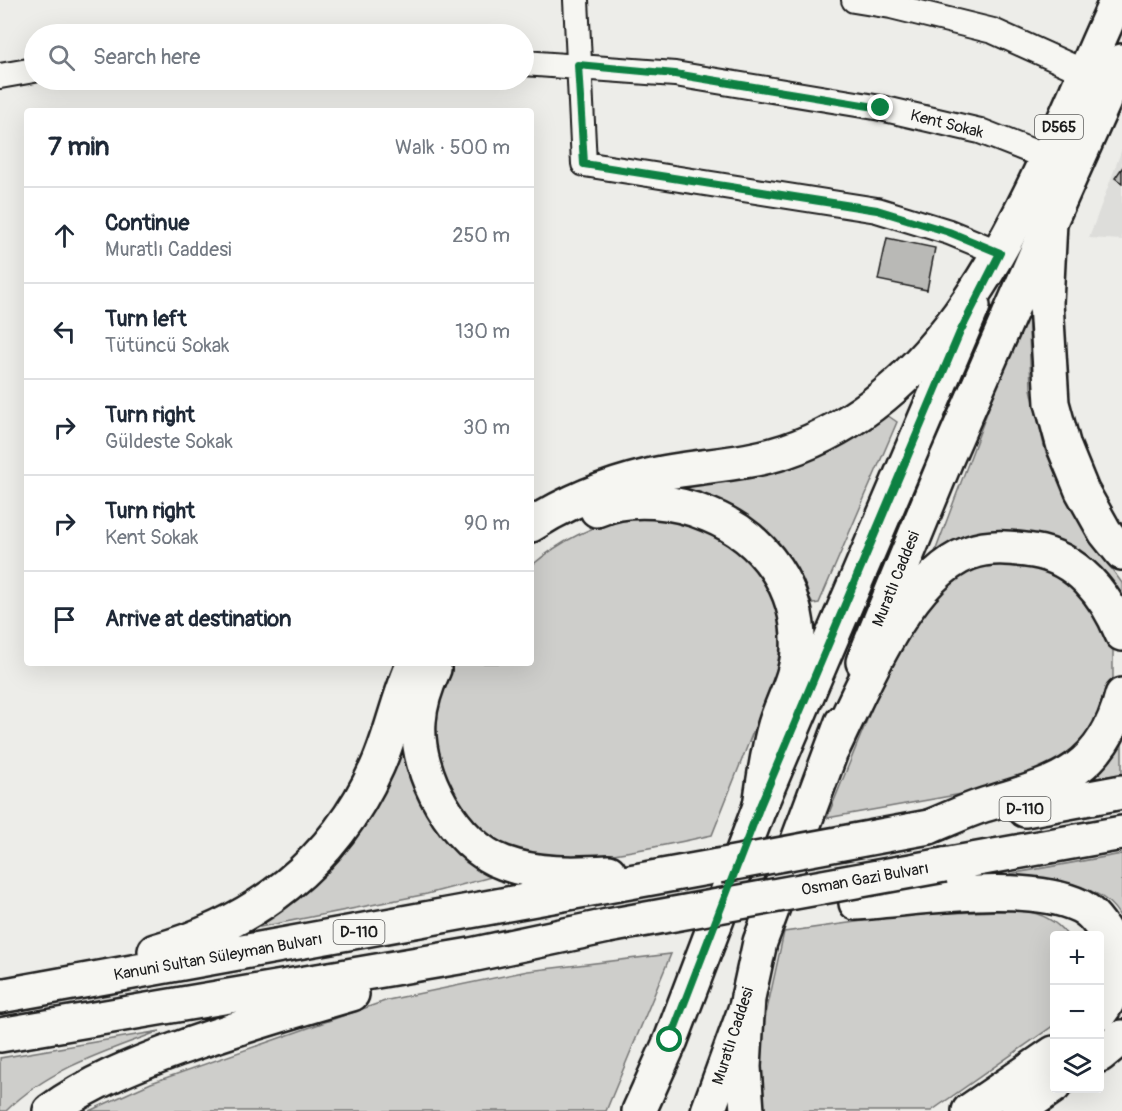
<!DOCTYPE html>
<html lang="en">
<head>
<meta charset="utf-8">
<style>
	body { margin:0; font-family:Pangolin,sans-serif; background:#f6f6f7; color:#1f2937 }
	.controls { position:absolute; right:18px; bottom:18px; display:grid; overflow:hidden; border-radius:6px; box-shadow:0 6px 24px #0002 }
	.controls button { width:54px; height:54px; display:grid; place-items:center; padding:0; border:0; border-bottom:2px solid #e0e1e3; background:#fff; color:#1f2937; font:30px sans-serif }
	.stop { position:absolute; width:18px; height:18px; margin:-14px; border:4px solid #0b8043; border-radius:50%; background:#fff }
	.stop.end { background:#0b8043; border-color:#fff; box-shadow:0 2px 6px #0008 }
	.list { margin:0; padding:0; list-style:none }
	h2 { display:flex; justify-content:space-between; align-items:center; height:78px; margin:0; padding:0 24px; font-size:26px }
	h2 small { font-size:20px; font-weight:400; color:#747a83 }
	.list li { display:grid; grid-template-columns:39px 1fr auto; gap:18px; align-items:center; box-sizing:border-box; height:96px; padding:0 24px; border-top:2px solid #e0e1e3 }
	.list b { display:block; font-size:22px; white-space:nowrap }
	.list p { margin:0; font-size:20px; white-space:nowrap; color:#747a83 }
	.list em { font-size:20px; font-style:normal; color:#747a83 }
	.icon { flex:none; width:33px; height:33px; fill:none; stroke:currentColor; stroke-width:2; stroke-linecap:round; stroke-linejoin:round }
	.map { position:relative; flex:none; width:1122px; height:1111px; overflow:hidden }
	.search { position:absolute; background:#fff; box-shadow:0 6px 24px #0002; left:24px; top:24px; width:510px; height:66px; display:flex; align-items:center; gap:15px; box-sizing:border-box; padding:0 21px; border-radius:33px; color:#747a83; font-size:22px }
	.panel { position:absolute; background:#fff; box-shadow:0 6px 24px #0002; left:24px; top:108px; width:510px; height:558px; border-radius:6px }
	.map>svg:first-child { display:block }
</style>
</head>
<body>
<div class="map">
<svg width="1122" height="1111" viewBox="0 0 1122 1111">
	<rect width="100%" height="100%" fill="#edede9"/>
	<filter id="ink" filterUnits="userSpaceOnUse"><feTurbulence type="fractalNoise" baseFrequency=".0167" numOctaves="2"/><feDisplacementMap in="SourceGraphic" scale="12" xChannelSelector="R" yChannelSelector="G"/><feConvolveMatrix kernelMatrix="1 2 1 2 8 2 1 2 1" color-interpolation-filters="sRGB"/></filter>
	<g filter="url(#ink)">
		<!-- built -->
		<path fill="#ddddda" d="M1122 149V240L1089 238Z"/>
		<!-- green -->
		<path fill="#cececb" stroke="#757574" stroke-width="1.5" d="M1028 303 1031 389 1045 450 1066 497 1092 542 1122 583V605L1035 535 989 531 935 552Z
			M884 413 897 422 819 603 813 604 795 577 641 493 778 470 818 455Z
			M631 516 675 517 710 531 742 551 770 582 782 633 776 674 712 835C673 844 635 851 595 857 584 859 570 863 559 862 474 854 426 788 436 705 438 692 448 676 454 663H531V566C563 539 590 527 631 516Z
			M977 562 1044 567 1075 584 1098 614 1113 649V684L1090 734 1068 757 1012 785 827 818 894 654 925 601Z
			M1122 733V774L1097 778 1093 771Z
			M396 750 405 751C412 812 450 841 495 876L427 894 260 927V921L322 877 350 843Z
			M1122 854V920C1102 879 1049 881 1010 879V874Z
			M1021 910C1040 913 1056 920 1067 935L1054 936V1025L931 1111H762L758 1072 763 1028 784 932 906 915Z
			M671 954 606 1111H89L151 1083 388 1000 528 971Z
			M160 1031C106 1051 48 1069 6 1111H0V1058Z"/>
		<!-- building -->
		<path fill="#b9b9b6" stroke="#1c1c1c" stroke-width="1.5" d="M1122 168V183L1115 178Z
			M887 238 935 248 927 290 878 280Z"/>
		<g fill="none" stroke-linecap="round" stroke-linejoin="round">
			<!-- minor casing -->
			<g stroke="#1c1c1c" stroke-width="28">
				<path id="minor" d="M576 0 584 164 877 210 949 232 1000 253
					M854 0 891 6 993 31 1084 72
					M524 63 675 74 881 108 980 131 1046 157
					M0 76 34 70"/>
			</g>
			<!-- secondary casing -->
			<g stroke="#1c1c1c" stroke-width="38">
				<path id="secondary" d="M863 662 946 460 1049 224
					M639 1111 671 1040 760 806 973 306
					M708 1111 746 1007 760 942 842 722"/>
			</g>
			<!-- trunk casing -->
			<g stroke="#1c1c1c" stroke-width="38">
				<path id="trunk" d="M1122 61 1050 222 1046 303 1052 403 1064 447 1082 491 1105 532 1122 553
					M597 510C631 495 676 501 709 515 765 538 801 589 798 651 797 676 782 702 775 725 767 752 764 779 760 806
					M531 525C567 502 606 486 648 476 694 465 741 466 786 451 971 389 1042 161 1117 0
					M434 669C426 686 420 703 419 722 415 773 455 846 504 863 537 875 574 874 609 872
					M833 748C861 690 907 576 969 553 991 545 1011 548 1033 551 1078 558 1106 595 1122 634
					M1025 810 1122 792
					M929 827C947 820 965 811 984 805 1052 784 1102 775 1122 695
					M944 865 1122 833
					M856 903C916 899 1027 880 1080 906 1094 913 1105 931 1112 945 1122 966 1113 997 1100 1013
					M155 951C255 923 334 863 377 767 392 734 398 697 414 663
					M0 996 718 866
					M0 1035 471 955 608 926
					M1100 1055 1122 1037
					M50 1111C88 1083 133 1065 177 1049 235 1028 293 1011 352 994
					M747 1111 744 1067 748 997
					M969 1111 1054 1053
					M1018 1111 1054 1086"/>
			</g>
			<!-- minor -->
			<use href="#minor" stroke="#f6f6f2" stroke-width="24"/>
			<!-- secondary -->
			<use href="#secondary" stroke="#f6f6f2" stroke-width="33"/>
			<!-- trunk -->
			<use href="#trunk" stroke="#f6f6f2" stroke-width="33"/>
			<!-- trunk-bridge casing -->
			<g stroke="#1c1c1c" stroke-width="38" stroke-linecap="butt">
				<path id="trunk-bridge" d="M718 866 929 827
					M608 926 944 865"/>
			</g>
			<!-- trunk-bridge -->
			<use href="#trunk-bridge" stroke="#f6f6f2" stroke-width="33"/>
		</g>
	</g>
	<g fill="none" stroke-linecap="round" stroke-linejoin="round" filter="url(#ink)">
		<!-- route -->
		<path stroke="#0b8043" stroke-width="8" d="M670 1040 760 806 960 332 1000 253 949 232 877 210 584 164 578 65 675 74 881 108"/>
	</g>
	<g text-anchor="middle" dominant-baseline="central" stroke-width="5" stroke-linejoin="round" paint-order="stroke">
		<!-- shield labels -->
		<g fill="#f6f6f2" stroke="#5d5d5c" stroke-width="1.5">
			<rect x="1035" y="115" width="48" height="24" rx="4.5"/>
			<rect x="999.5" y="797" width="51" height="24" rx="4.5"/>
			<rect x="333.5" y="920" width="51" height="24" rx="4.5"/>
		</g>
		<g font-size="15" font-weight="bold" fill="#1c1c1c">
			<text x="1059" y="127">D565</text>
			<text x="1025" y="809">D-110</text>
			<text x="359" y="932">D-110</text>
		</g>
		<!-- street labels -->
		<g font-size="16" fill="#1c1c1c" stroke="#f6f6f2">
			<text transform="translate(947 124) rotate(14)">Kent Sokak</text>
			<text transform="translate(896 579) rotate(-68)">Muratlı Caddesi</text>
			<text transform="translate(865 879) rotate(-10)">Osman Gazi Bulvarı</text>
			<text transform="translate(218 957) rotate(-10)">Kanuni Sultan Süleyman Bulvarı</text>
			<text transform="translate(733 1036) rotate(-72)">Muratlı Caddesi</text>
		</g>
	</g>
</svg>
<div class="controls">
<button>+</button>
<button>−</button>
<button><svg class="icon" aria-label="layers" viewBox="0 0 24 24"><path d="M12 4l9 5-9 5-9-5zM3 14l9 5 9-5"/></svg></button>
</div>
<div class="stop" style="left:670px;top:1040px"></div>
<div class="stop end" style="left:881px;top:108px"></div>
<div class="search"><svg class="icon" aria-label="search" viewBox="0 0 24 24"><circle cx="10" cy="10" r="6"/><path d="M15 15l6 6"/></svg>Search here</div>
<section class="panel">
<h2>7 min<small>Walk · 500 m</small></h2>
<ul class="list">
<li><svg class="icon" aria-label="ahead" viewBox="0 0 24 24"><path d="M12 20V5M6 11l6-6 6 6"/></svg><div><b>Continue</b><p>Muratlı Caddesi</p></div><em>250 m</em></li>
<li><svg class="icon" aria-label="left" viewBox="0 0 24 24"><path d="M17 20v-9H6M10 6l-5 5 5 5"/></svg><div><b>Turn left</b><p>Tütüncü Sokak</p></div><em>130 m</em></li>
<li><svg class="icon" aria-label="right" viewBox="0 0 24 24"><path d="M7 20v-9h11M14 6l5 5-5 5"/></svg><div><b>Turn right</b><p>Güldeste Sokak</p></div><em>30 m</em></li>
<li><svg class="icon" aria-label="right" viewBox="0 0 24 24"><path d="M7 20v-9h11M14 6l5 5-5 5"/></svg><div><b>Turn right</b><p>Kent Sokak</p></div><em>90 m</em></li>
<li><svg class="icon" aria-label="arrive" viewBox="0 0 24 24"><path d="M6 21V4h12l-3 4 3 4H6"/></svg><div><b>Arrive at destination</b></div></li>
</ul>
</section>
</div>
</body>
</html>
